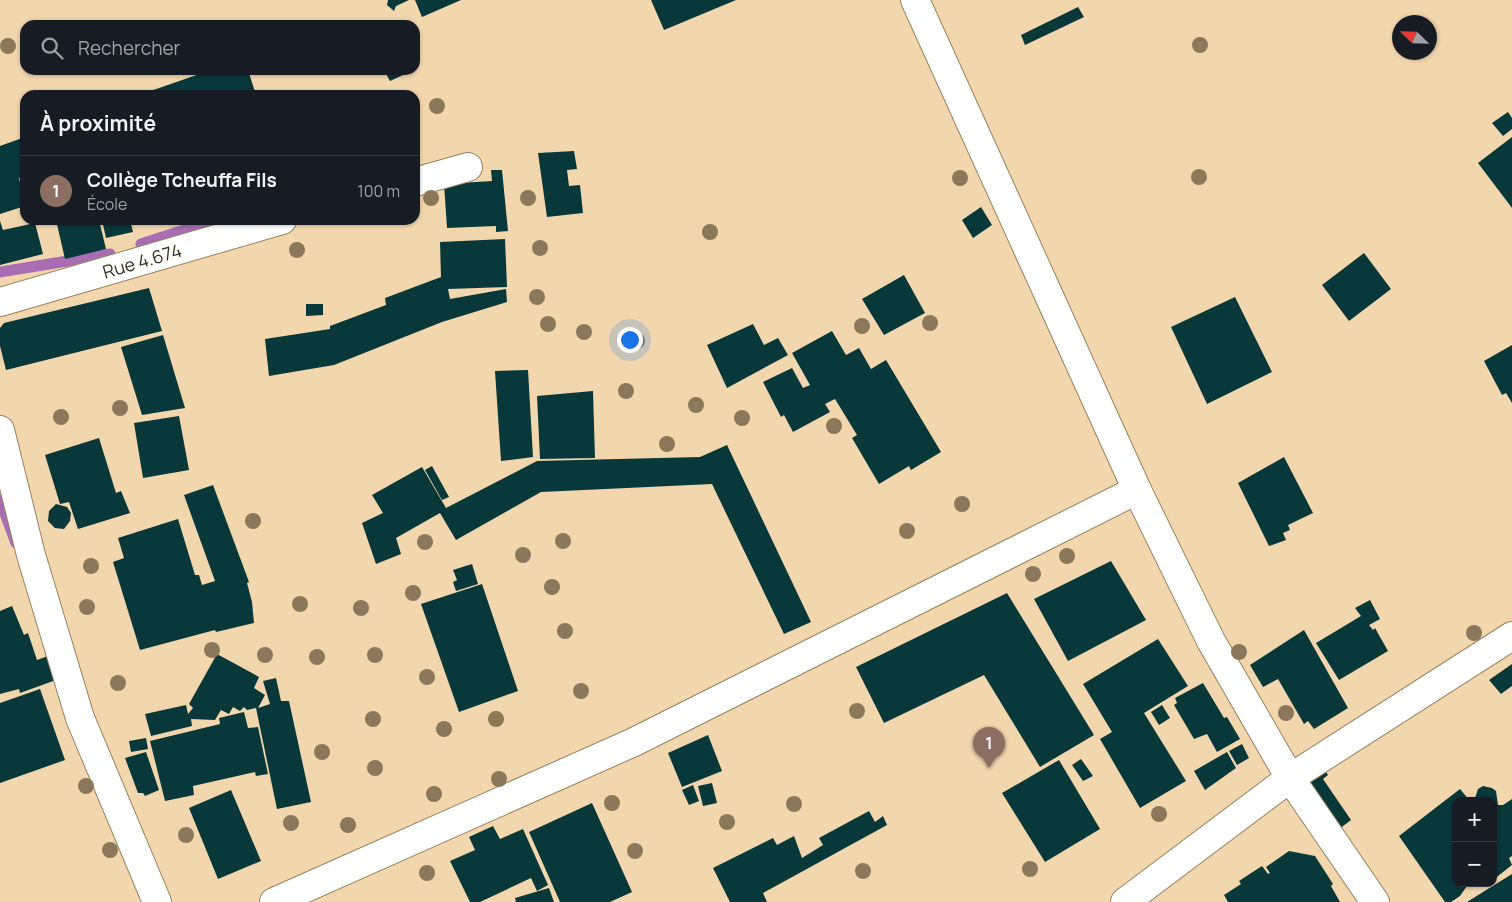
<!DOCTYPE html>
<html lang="fr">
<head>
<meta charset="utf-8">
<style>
	body { margin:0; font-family:Manrope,sans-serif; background:#20242c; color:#f1f3f6 }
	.controls { position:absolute; right:15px; bottom:15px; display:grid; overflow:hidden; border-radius:10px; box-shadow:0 1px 4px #0004 }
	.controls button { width:45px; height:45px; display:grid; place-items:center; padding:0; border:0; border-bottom:1px solid #363941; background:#171b24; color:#f1f3f6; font:25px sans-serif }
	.compass { position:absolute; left:1392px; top:15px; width:45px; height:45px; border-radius:50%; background:#171b24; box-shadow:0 1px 4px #0004; rotate:293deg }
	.you { position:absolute; left:629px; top:339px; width:18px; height:18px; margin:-12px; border:4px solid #fff; border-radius:50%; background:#1a73e8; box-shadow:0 0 0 8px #1a73e833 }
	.badge { display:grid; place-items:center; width:32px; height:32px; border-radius:50%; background:#1064ce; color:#fff; font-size:16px; font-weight:700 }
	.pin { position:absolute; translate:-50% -41px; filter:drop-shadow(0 1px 2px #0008) }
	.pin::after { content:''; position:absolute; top:26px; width:18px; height:15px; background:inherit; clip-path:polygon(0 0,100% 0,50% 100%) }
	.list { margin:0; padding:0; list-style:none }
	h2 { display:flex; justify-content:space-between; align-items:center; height:65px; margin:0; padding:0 20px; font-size:21px }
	h2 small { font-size:16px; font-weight:400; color:#9ea1a6 }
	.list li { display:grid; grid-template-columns:32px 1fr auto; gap:15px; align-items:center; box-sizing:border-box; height:70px; padding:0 20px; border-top:1px solid #363941 }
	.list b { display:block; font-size:19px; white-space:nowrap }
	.list p { margin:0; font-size:16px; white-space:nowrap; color:#9ea1a6 }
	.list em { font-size:16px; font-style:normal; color:#9ea1a6 }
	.icon { flex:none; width:28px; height:28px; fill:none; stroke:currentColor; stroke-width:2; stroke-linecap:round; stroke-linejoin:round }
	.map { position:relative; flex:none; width:1512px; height:902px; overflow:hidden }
	.search { position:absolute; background:#171b24; box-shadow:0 1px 4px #0004; left:20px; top:20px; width:400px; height:55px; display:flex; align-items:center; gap:12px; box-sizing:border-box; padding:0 18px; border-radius:15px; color:#9ea1a6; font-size:19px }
	.panel { position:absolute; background:#171b24; box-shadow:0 1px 4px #0004; left:20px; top:90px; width:400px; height:135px; border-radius:15px }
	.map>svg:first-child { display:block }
</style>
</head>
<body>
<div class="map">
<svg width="1512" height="902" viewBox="0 0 1512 902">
	<rect width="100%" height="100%" fill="#f2d7ae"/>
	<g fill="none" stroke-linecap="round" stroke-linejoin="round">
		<!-- stream -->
		<path stroke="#a86db3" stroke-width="11" d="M141 244 215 220
			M0 272 110 254
			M0 500 16 543"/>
	</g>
	<!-- building -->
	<path fill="#08383a" d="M388 0H409L396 6 394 11 387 5Z
		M415 0H461L422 17Z
		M651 0H736L664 30Z
		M1078 7 1084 17 1025 45 1021 35Z
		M211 70H248L256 95H139Z
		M384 70H409L410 72 390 81Z
		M1508 112 1512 118V129L1503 136 1492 123Z
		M25 137V176L19 178 25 206 0 214V146Z
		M1512 137V208L1478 163Z
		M574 151 577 169 567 170 569 186 580 185 583 213 547 217 538 153Z
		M491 170H502L508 231 496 232V226L447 228 444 184 492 181Z
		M981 207 992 225 973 238 962 220Z
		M56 220H99L106 249 65 259Z
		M102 220H130L133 232 106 238Z
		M0 221 3 230 35 223 43 254 0 265Z
		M505 239 507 287 448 289 450 299 506 289 507 302 442 322 334 365 269 376 265 339 330 329V326L386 305 385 298 441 277 440 242Z
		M1364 253 1391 289 1349 321 1322 285Z
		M904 275 925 313 884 335 862 299Z
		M149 288 162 331 6 370 0 346V328L4 323Z
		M1235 297 1272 372 1207 404 1171 327Z
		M306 304H323V315L306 316Z
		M753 324 764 345 778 338 788 355 727 388 707 345Z
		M832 331 846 355 859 348 871 369 886 360 941 452 911 470 909 466 879 484 852 438 857 435 835 399 825 404 830 412 793 432 784 415 781 417 763 382 792 368 803 388 810 385 792 353Z
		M163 335 185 408 142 415 121 347Z
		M1512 345V403L1506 393 1502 395 1484 361Z
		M528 370 533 457 501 461 495 371Z
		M593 391 595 458 540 459 537 396Z
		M179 416 189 470 143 478 134 423Z
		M99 438 116 493 121 491 130 513 78 529 69 502 60 504 45 455Z
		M727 445 811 622 784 634 712 484 541 492 456 540 440 513 396 538 401 554 376 564 362 523 383 513 372 495 422 467 446 508 537 461 700 457Z
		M1284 457 1313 513 1288 525 1290 530 1283 533 1286 540 1269 546 1238 483Z
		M432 466 449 497 442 500 425 470Z
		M213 485 249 582 247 583 252 602 254 623 216 632 215 630 140 650 113 562 124 558 118 538 178 519 195 575H199L202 585 215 581 184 495Z
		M56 504 67 507 71 513 70 521 64 529 55 528 48 521 49 511Z
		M1111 561 1146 620 1068 661 1034 599Z
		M472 564 478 584 456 591 453 582 457 580 453 570Z
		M482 584 518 691 459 712 421 604Z
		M1007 593 1094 735 1040 767 984 675 884 723 856 667Z
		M1370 600 1380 619 1369 625 1373 630 1375 628 1388 651 1339 680 1316 643 1361 616 1355 608Z
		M12 606 24 635 28 633 37 660 48 656 56 680 20 693 19 689 0 694V611Z
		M1304 630 1348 708 1314 729 1308 721 1304 724 1278 679 1263 687 1250 665Z
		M1158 639 1188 686 1144 713 1186 781 1140 808 1100 739 1112 732 1083 684Z
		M217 654 259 677 254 688 265 695 258 708 270 704 263 681 276 678 281 701H289L311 802 277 809 256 708 247 710 244 707 240 711 233 707 229 714 221 710 215 720 191 719 192 726 151 736 145 714 186 705 188 714 193 708 189 704Z
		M1512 664V686L1501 694 1489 680Z
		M1203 683 1224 718 1227 717 1240 739 1217 752 1207 734 1194 739 1174 705 1177 703 1175 698Z
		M40 689 65 760 0 783V703Z
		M1162 705 1170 718 1159 725 1151 712Z
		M244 712 248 728 258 727 268 774 256 776 255 772 193 786 194 795 165 801 150 741 220 724 219 718Z
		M708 735 722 771 682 787 668 753Z
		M146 738 148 749 131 752 129 741Z
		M1242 744 1249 758 1237 765 1229 751Z
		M146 752 159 790 145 796 143 793H138L125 758Z
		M1227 752 1236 768 1205 790 1194 771Z
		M1081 759 1093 776 1083 781 1072 765Z
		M1059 760 1100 829 1045 862 1002 793Z
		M1321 765 1328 775 1323 779 1351 820 1330 836 1295 784Z
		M712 783 717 803 703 806 698 786Z
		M693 785 699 801 689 805 682 790Z
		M1483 786 1492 788 1496 791 1498 805H1503L1512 799V856L1509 858 1512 865 1493 880V801H1474L1478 789Z
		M1460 789 1470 801H1456V883H1469L1460 896 1451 902H1445L1399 836Z
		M231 790 261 861 218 879 189 808Z
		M592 803 632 892 610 902H560L529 832Z
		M869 811 875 822 883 816 887 825 763 893 767 902H730L713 868 773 838 777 845 794 836 802 858 823 845 819 838Z
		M493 826 500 839 523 829 548 885 537 891 531 878 480 902H470L450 861 475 850 469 837Z
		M1289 851 1315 856 1333 884 1331 886 1340 902H1228L1224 895 1241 884 1239 881 1262 866 1268 874 1270 873 1266 867Z
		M1512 874V902H1467Z
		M549 888 554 902H516L515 898Z"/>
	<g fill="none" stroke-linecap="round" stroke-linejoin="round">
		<!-- minor casing -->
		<g stroke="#9a815b" stroke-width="30">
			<g id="minor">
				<path d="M915 0 1137 490 1211 641 1290 778 1375 902"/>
				<path d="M415 182 468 167"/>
				<path id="s1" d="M0 302 282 220"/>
				<path d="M0 430 31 555 80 718 157 902"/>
				<path d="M274 902 634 742 1137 490"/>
				<path d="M1125 902 1290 778 1512 636"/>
			</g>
		</g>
		<!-- minor -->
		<use href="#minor" stroke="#fff" stroke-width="28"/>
	</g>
	<!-- trees -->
	<g fill="#8b7759">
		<circle cx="1200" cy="45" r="8"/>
		<circle cx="8" cy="46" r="8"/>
		<circle cx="437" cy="106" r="8"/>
		<circle cx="1199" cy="177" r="8"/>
		<circle cx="960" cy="178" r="8"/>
		<circle cx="431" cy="198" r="8"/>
		<circle cx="528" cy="198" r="8"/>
		<circle cx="710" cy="232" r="8"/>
		<circle cx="540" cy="248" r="8"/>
		<circle cx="297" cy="250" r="8"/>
		<circle cx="537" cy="297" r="8"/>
		<circle cx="930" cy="323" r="8"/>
		<circle cx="548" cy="324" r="8"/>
		<circle cx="862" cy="326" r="8"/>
		<circle cx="584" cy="332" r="8"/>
		<circle cx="637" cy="341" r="8"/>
		<circle cx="626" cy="391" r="8"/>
		<circle cx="696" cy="405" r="8"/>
		<circle cx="120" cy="408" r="8"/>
		<circle cx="61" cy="417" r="8"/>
		<circle cx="742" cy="418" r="8"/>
		<circle cx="834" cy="426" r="8"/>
		<circle cx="667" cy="444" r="8"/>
		<circle cx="962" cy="504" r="8"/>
		<circle cx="253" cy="521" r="8"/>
		<circle cx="907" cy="531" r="8"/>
		<circle cx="563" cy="541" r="8"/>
		<circle cx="425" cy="542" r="8"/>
		<circle cx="523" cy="555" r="8"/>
		<circle cx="1067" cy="556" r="8"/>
		<circle cx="91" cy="566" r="8"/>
		<circle cx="1033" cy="574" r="8"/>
		<circle cx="552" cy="587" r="8"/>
		<circle cx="413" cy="593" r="8"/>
		<circle cx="300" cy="604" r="8"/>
		<circle cx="87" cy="607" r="8"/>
		<circle cx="361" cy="608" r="8"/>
		<circle cx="565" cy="631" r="8"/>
		<circle cx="1474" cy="633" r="8"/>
		<circle cx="212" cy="650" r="8"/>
		<circle cx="1239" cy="652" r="8"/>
		<circle cx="265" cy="655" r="8"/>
		<circle cx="375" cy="655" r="8"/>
		<circle cx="317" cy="657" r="8"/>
		<circle cx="427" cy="677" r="8"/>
		<circle cx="118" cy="683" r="8"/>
		<circle cx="581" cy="691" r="8"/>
		<circle cx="857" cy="711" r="8"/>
		<circle cx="1286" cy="713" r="8"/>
		<circle cx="373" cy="719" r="8"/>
		<circle cx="496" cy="719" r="8"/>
		<circle cx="444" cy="729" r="8"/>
		<circle cx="322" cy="752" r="8"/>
		<circle cx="375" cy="768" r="8"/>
		<circle cx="499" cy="779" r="8"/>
		<circle cx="86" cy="786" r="8"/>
		<circle cx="434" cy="794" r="8"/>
		<circle cx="612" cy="803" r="8"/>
		<circle cx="794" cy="804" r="8"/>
		<circle cx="1159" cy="814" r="8"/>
		<circle cx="727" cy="822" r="8"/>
		<circle cx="291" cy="823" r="8"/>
		<circle cx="348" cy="825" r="8"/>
		<circle cx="186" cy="835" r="8"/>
		<circle cx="110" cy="850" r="8"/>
		<circle cx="635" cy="851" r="8"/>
		<circle cx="1030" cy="869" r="8"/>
		<circle cx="863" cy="871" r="8"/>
		<circle cx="427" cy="873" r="8"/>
	</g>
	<g text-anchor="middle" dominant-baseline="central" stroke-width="5" stroke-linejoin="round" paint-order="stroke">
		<!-- street labels -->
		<g font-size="18" fill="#392f1f" stroke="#f2d7ae">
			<text stroke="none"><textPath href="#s1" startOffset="148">Rue 4.674</textPath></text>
		</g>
	</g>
</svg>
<div class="controls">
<button>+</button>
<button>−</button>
</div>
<svg class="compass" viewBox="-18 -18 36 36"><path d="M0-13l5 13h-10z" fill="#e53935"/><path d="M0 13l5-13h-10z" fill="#9ea1a6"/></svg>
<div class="you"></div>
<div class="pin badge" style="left:989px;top:768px;background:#8d6e63">1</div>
<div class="search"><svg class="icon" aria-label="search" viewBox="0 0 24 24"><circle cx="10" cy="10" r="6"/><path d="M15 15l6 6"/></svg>Rechercher</div>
<section class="panel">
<h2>À proximité<small></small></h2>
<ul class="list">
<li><span class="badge" style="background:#8d6e63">1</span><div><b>Collège Tcheuffa Fils</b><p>École</p></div><em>100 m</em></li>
</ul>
</section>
</div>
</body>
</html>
